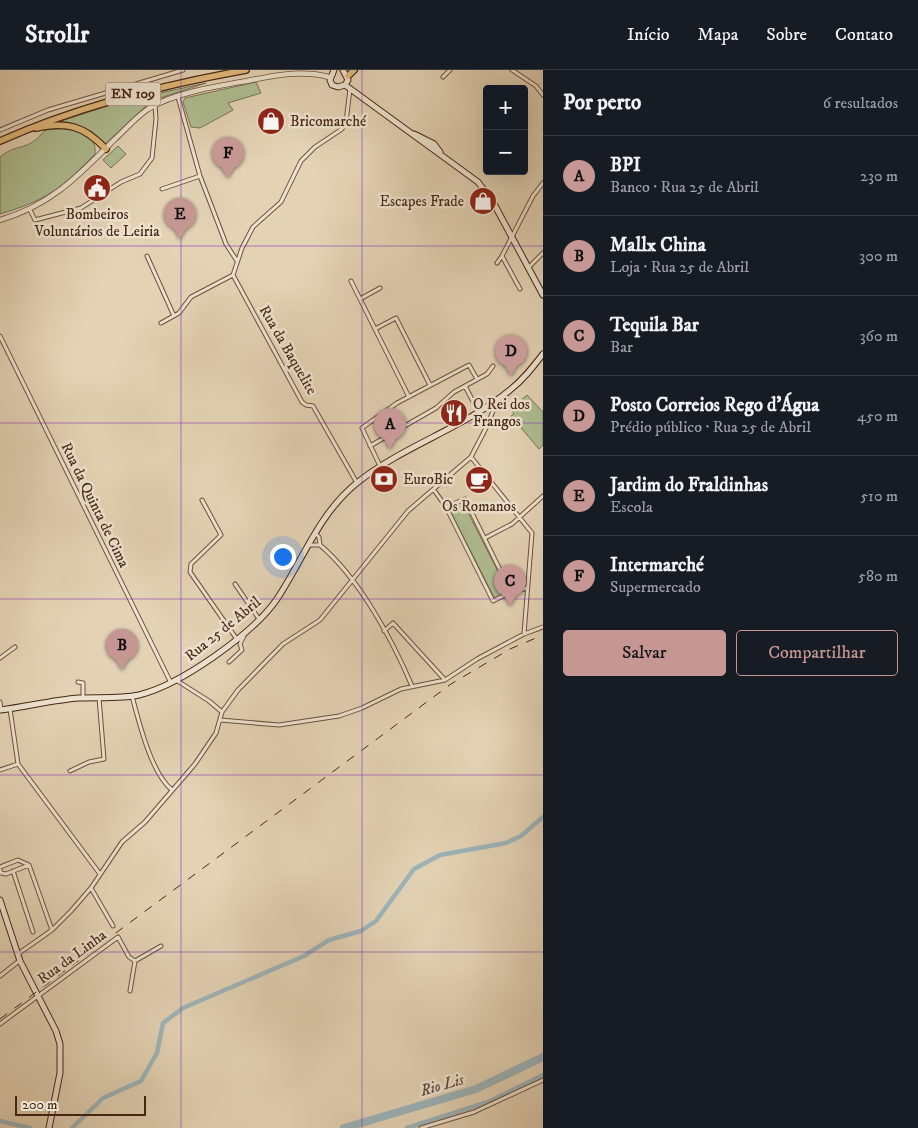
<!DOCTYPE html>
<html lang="pt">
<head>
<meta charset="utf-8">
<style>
	body { margin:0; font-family:"IM FELL DW Pica",serif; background:#242831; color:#f1f3f6 }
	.controls { position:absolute; right:15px; top:15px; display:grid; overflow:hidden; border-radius:5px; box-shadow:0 5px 20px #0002 }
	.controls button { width:45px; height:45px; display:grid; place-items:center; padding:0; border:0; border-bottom:1px solid #363941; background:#171b24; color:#f1f3f6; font:25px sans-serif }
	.scale { position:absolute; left:15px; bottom:12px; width:131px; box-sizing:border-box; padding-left:5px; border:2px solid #472615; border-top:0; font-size:14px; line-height:18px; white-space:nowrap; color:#472615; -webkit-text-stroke:4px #ede2ce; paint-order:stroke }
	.you { position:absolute; left:282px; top:486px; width:18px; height:18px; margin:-12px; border:4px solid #fff; border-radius:50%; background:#1a73e8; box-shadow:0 0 0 8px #1a73e833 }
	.badge { display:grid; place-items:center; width:32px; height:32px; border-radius:50%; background:#c59692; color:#111; font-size:16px; font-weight:700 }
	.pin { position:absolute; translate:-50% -41px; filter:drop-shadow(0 1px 2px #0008) }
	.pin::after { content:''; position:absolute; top:26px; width:18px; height:15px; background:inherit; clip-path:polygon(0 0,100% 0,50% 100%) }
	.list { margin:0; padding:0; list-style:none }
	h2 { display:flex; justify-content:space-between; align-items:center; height:65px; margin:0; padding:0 20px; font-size:21px }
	h2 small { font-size:16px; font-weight:400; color:#9ea1a6 }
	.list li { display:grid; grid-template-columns:32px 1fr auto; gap:15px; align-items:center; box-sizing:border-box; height:80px; padding:0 20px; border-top:1px solid #363941 }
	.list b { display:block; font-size:19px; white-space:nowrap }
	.list p { margin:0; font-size:16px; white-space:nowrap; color:#9ea1a6 }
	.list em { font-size:16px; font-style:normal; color:#9ea1a6 }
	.actions { display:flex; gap:10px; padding:15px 20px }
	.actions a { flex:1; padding:11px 0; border:1px solid #c59692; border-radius:5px; text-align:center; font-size:18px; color:#c59692 }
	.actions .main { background:#c59692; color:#111 }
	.map { position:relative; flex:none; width:543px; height:1058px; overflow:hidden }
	header { display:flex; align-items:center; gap:30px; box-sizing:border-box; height:70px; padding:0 25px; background:#171b24; border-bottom:1px solid #363941 }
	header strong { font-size:24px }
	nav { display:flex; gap:28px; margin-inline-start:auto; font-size:18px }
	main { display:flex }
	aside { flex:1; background:#171b24 }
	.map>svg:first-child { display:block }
</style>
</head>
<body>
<header>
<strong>Strollr</strong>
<nav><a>Início</a><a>Mapa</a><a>Sobre</a><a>Contato</a></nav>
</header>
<main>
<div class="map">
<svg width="543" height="1058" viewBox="0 0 543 1058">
	<rect width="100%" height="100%" fill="#e3d2b4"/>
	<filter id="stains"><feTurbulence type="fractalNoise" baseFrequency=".004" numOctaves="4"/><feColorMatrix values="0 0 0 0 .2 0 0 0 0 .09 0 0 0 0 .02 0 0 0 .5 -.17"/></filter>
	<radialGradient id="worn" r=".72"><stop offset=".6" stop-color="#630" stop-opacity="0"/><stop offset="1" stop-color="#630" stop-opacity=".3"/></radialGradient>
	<!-- green -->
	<path fill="#aebd91" stroke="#7a7253" d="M256 12 261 23 228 33 233 40 200 58 191 57 183 32 185 28Z
		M206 13 157 29 145 37 105 74 91 61 61 51 123 31Z
		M66 58C80 61 97 66 95 84 61 119 47 130 0 144V87C18 72 27 83 45 60Z
		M118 76 126 84 111 98 103 90Z
		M527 325 543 342V375L539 379 511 346 514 344 511 339Z
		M462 431 508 521 495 529 449 439Z"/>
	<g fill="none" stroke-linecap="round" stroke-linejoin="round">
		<!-- canal -->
		<path stroke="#9cb4b9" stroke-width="4.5" d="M0 1051 30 1058
			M72 1058 103 1028 141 1011 157 983 163 953 183 938 304 886 329 870 361 861 376 851 414 799 440 785 506 773 521 766 543 747
			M407 1058 488 1032 543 1005"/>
		<!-- river -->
		<path stroke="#9cb4b9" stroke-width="8" d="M344 1058 476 1019 543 987"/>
		<!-- minor casing -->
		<g stroke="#6e513d" stroke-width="5">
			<path id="minor" d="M512 0 536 16 543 25
				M443 7 450 0
				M178 27 200 106 226 174 237 191
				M0 60 48 40 183 0
				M162 119 200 106
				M30 140 35 150 81 138 121 112 140 104 152 88 156 49 155 35
				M147 186 174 246
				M497 193 502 186
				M529 197 543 183
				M233 205 302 332 306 335 313 336 357 413
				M351 211 409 327
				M520 219 502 186 533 126 543 113
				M360 229 380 218
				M161 253 179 243 191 227 233 205 242 178 253 157 281 132 301 91 315 77 342 59 346 52 350 19
				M375 259 396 248 430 315
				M0 266 171 613
				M465 316 478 341
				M370 376 436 338 454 322 487 304 493 296
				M471 387 532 463 524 564
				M380 396 362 358 397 333 469 295 477 309
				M434 420 446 437 493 531 511 522 465 429 446 437
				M202 430 221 465 191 494 190 502 236 568
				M315 463 319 467 320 475C359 508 392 569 412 616
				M485 468 512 454 543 426
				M308 475H320
				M235 514 259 549
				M511 522 527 518
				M384 561 393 553 445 610
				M0 588 15 577
				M229 592 242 580 240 574 244 566
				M176 610 209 631 222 642
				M78 612 83 613V628
				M132 626C139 652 151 703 172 720
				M0 632 1 639
				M10 639 18 694 100 804
				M220 650 279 655 339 646 362 638 401 619 445 610 477 589 524 564 543 557
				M0 700 18 694
				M70 701 89 692 104 689 99 628
				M0 797 18 790 29 795 52 860
				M0 800 1 803 6 804 29 795
				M13 801 33 862
				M91 818 113 856
				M18 884 52 860 71 841 91 818 122 772 145 752 195 694 216 663 222 642 238 620 283 574 320 550 408 441 471 387 487 356 493 341 492 334
				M0 906 19 891
				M130 921 135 891 161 876
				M0 954 118 867 129 887 135 891
				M421 1058 474 1042 543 1010"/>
		</g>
		<!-- tertiary casing -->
		<g stroke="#6e513d" stroke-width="6">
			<path id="tertiary" d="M0 150C51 135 77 107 114 70 125 60 135 48 148 39 173 23 217 16 247 11 275 5 301 0 329 7"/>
		</g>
		<!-- secondary casing -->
		<g stroke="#472615" stroke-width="7">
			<path id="secondary" d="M334 0 330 10 332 15 338 17 345 15 348 10 343 0
				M345 15 478 112 493 132 543 225
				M414 64 434 74 440 82
				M0 640C26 637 52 630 79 628 98 627 120 629 139 625 180 615 253 564 277 529 304 488 319 443 358 412 405 375 464 358 510 320 523 310 533 297 543 284
				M0 830 20 891 56 961 60 974V1003L49 1058"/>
		</g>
		<!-- primary casing -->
		<g stroke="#472615" stroke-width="8">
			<path id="primary" d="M348 6 354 0
				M36 58C67 51 84 56 106 79
				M0 71C79 36 161 15 246 0"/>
		</g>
		<!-- minor -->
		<use href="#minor" stroke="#ede2ce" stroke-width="3"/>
		<!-- tertiary -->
		<use href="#tertiary" stroke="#ede2ce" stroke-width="4.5"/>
		<!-- secondary -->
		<use href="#secondary" stroke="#ede2ce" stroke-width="5"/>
		<!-- primary -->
		<use href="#primary" stroke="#e2b97a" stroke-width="5.5"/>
		<!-- rail -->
		<path stroke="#472615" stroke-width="1" stroke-dasharray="9 9" stroke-linecap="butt" d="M0 949 451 614 510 579 543 565"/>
	</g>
	<!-- grid -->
	<path fill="none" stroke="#7b2cbf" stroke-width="1" stroke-opacity="0.55" d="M181 0V1058M362 0V1058M0 176H543M0 353H543M0 529H543M0 705H543M0 882H543"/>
	<!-- icons -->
	<defs>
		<g id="shop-disc" transform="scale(1.4375)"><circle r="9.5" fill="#8f2418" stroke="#ede2ce"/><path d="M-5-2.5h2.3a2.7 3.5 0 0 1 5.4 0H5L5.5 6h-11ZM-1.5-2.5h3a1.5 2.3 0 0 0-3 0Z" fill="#fff"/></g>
		<g id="civic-disc" transform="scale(1.4375)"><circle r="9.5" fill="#8f2418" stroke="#ede2ce"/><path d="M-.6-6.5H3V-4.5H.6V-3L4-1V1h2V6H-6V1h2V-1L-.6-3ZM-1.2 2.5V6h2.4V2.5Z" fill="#fff"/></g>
		<g id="restaurant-disc" transform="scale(1.4375)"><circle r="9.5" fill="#8f2418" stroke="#ede2ce"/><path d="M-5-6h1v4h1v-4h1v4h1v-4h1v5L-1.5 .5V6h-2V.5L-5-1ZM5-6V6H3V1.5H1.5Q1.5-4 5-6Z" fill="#fff"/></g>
		<g id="bank-disc" transform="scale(1.4375)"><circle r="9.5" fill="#8f2418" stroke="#ede2ce"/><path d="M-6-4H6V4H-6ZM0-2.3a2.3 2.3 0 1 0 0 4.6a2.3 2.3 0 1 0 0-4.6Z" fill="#fff"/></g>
		<g id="cafe-disc" transform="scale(1.4375)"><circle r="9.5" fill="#8f2418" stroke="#ede2ce"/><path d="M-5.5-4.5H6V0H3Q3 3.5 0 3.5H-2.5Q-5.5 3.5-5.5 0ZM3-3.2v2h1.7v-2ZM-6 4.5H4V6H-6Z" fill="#fff"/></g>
	</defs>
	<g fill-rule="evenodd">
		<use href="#shop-disc" x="271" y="51"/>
		<use href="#civic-disc" x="97" y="118"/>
		<use href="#shop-disc" x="483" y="131"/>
		<use href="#restaurant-disc" x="454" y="343"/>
		<use href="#bank-disc" x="384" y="409"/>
		<use href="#cafe-disc" x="479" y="410"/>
	</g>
	<g text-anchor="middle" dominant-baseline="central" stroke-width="5" stroke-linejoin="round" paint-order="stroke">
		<!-- shield labels -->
		<rect fill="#ede2ce" stroke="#795e4c" stroke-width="1" x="105.5" y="12.5" width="55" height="23" rx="4"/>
		<g font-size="14" font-weight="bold" fill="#472615">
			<text x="133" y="24">EN 109</text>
		</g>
		<!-- poi labels -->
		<g font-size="15" fill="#472615" stroke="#ede2ce" text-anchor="start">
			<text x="290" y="51">Bricomarché</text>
			<text x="464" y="131" text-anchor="end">Escapes Frade</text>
			<text x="97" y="144" text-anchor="middle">Bombeiros<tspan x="97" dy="17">Voluntários de Leiria</tspan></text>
			<text x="473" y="334">O Rei dos<tspan x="473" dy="17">Frangos</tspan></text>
			<text x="403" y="409">EuroBic</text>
			<text x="479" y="436" text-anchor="middle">Os Romanos</text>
		</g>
		<!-- street labels -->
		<g font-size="15" fill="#472615" stroke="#ede2ce">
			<text transform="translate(288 280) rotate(60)">Rua da Baquelite</text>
			<text transform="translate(95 435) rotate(64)">Rua da Quinta de Cima</text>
			<text transform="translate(223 559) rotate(-39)">Rua 25 de Abril</text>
			<text transform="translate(72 887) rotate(-36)">Rua da Linha</text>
		</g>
		<!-- water labels -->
		<g font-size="16" font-style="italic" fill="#5c4a3e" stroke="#ede2ce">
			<text transform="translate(442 1015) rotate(-16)">Rio Lis</text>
		</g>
	</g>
	<rect width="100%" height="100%" filter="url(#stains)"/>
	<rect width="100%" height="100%" fill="url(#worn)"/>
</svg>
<div class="controls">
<button>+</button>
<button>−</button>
</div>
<div class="scale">200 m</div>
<div class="you"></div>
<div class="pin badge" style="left:390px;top:379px">A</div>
<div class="pin badge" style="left:122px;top:600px">B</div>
<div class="pin badge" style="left:510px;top:536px">C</div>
<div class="pin badge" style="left:511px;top:306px">D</div>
<div class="pin badge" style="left:180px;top:169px">E</div>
<div class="pin badge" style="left:228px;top:108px">F</div>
</div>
<aside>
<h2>Por perto<small>6 resultados</small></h2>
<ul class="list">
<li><span class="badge">A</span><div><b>BPI</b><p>Banco · Rua 25 de Abril</p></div><em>230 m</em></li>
<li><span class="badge">B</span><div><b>Mallx China</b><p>Loja · Rua 25 de Abril</p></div><em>300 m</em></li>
<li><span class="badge">C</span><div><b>Tequila Bar</b><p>Bar</p></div><em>360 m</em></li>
<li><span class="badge">D</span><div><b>Posto Correios Rego d'Água</b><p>Prédio público · Rua 25 de Abril</p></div><em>450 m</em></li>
<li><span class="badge">E</span><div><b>Jardim do Fraldinhas</b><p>Escola</p></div><em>510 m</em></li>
<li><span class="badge">F</span><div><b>Intermarché</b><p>Supermercado</p></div><em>580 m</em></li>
</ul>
<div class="actions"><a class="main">Salvar</a><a>Compartilhar</a></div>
</aside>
</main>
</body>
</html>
